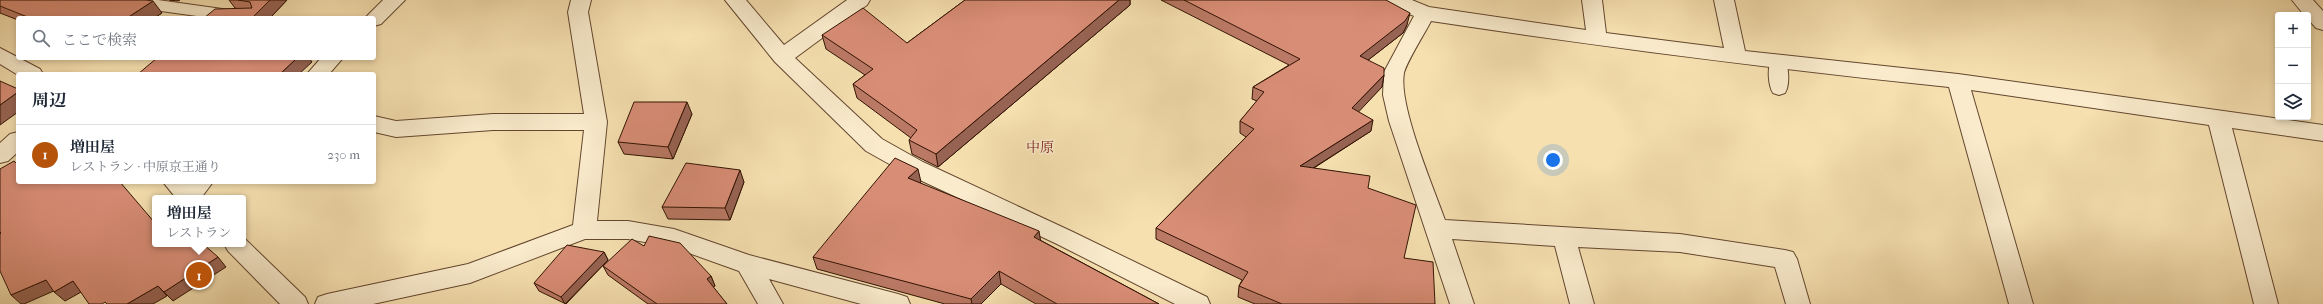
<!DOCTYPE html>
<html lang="ja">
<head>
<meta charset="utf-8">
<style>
	body { margin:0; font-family:"IM FELL French Canon","Noto Serif JP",serif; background:#f6f6f7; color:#1f2937 }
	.controls { position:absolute; right:12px; top:12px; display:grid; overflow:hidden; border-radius:4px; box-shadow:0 2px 6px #0003 }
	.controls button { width:36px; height:36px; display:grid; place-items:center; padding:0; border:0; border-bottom:1px solid #e0e1e3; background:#fff; color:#1f2937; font:20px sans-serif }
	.you { position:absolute; left:1553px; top:160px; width:14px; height:14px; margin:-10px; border:3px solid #fff; border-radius:50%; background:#1a73e8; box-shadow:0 0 0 6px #1a73e833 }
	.badge { display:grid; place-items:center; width:26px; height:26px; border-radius:50%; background:#b45309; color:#fff; font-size:13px; font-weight:700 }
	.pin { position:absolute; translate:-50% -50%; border:2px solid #fff; box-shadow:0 1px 4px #0006 }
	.popup { position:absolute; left:152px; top:195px; width:94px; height:52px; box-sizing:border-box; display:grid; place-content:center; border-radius:4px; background:#fff; filter:drop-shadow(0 1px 3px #0005); font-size:13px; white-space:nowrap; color:#747a83 }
	.popup b { font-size:15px; color:#1f2937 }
	.popup::after { content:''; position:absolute; left:50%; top:100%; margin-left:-8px; border:8px solid transparent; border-top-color:#fff }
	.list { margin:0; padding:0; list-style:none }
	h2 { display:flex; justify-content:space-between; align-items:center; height:52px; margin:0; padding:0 16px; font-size:17px }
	h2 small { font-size:13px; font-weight:400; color:#747a83 }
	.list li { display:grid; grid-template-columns:26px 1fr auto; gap:12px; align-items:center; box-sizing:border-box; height:60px; padding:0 16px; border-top:1px solid #e0e1e3 }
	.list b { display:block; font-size:15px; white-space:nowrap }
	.list p { margin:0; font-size:13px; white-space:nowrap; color:#747a83 }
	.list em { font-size:13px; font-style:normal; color:#747a83 }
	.icon { flex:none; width:22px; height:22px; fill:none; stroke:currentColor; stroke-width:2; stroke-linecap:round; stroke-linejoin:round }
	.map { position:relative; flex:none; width:2323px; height:304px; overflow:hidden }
	.search { position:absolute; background:#fff; box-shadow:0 2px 6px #0003; left:16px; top:16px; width:360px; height:44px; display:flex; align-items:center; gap:10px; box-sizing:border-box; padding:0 14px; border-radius:4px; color:#747a83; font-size:15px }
	.panel { position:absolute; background:#fff; box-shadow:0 2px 6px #0003; left:16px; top:72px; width:360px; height:112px; border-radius:4px }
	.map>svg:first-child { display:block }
</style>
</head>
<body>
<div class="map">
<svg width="2323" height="304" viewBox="0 0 2323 304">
	<rect width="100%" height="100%" fill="#f6e0b0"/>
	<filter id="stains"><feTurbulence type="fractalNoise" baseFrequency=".005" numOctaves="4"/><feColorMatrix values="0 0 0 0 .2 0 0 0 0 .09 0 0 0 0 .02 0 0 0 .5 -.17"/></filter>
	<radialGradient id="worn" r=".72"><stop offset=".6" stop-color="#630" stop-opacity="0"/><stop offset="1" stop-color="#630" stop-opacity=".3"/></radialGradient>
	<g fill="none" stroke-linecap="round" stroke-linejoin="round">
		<!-- lane casing -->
		<g stroke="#63462e" stroke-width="2">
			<path id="lane" d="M110 0H158L251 13 257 14 259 18H211L118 5 112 4Z
				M1778 56 1784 58C1789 66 1790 85 1785 93L1779 95 1773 93C1768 85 1767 66 1772 58Z"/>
		</g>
		<!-- street casing -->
		<g stroke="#63462e" stroke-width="2">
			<path id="street" d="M383 0H405L381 24 374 26V18H365Z
				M571 0H591L588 12 607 122 597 221H628L674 229 749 255 898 294 907 297 910 304H861L769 279 783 304H758L739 271 672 247 628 239H585L470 283 373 304H315L318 297 327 294 468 264 573 225 584 130H493L396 137 374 132V116L396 121 493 114H584L568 12Z
				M725 0H746L784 45 847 0H870L867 5 795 58 882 139 923 162 1073 232 1207 297 1210 304H1175L1057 244 907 174 866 151 775 62Z
				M1384 0H1412L1429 7 1586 30 1582 0H1602L1606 33 1724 48 1714 0H1734L1745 51 1958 74 2323 125V141L2232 128 2278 304H2254L2209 125 1971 90 2033 304H2009L1949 87C1776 69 1603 47 1431 21 1425 33 1407 61 1404 73 1398 105 1433 186 1445 220L1680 234 1785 250 1793 252 1797 259 1810 304H1786L1775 267 1680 252 1578 247 1594 304H1570L1555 246 1452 239 1474 304H1450L1389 121 1383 95 1384 72 1414 16 1387 5Z
				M2292 0H2313L2323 11V30L2316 28 2308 19V15H2304Z
				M0 48 40 69 43 74 18 75 0 64Z
				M321 58H343L329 74H307Z
				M18 132V152L8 161 0 163V143L10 134Z
				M163 182H213L201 198H176Z
				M243 237 305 297 308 304H280L228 251 224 244H243Z"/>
		</g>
		<!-- lane -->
		<use href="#lane" fill="#f9ebcc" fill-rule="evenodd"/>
		<!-- street -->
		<use href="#street" fill="#f9ebcc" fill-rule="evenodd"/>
	</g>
	<!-- wall -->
	<path fill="#ba7965" stroke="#321302" d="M0 0 162 13 154 18H18V20L0 13Z
		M169 0H180L178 1Z
		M229 0H287L270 18 235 8Z
		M965 0H1130V5L938 167 912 154 909 140 911 138 857 98 853 84 865 75 826 49 822 35 907 43Z
		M1161 0H1386L1407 25 1403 33 1368 60 1384 75 1382 87 1358 111 1371 131 1314 168 1368 188 1404 258 1435 304H1255L1238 297 1239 286 1242 280 1156 239V228L1246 137 1240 133V121L1257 101 1252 99 1253 87 1289 65Z
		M692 114 673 159 624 154 618 142Z
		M744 182 730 220 668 219 662 207Z
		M921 182 920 183 1040 240 1159 304H1036L1001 284 981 304H945L817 269 813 257Z
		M644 246 711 276 715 286 713 287 727 304H648L608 275 603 266Z
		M604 252 608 260 566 304 539 291 534 283Z"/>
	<!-- shaded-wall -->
	<path fill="#976353" stroke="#321302" d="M270 0H287L270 18H252Z
		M1119 0H1130V5L938 167 936 154Z
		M153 1 162 13 154 18H127Z
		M1410 13 1407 25 1403 33 1358 68 1360 56Z
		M297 58H309L312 62 299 74H280Z
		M1384 75 1382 87 1351 120 1352 108Z
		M18 92V112L0 125V105Z
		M687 102 692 114 673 159 668 147Z
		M1373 120 1371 131 1299 177 1300 166Z
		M918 169 921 182 911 191 908 178Z
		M740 170 744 182 730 220 725 208Z
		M1039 231 1041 243 1034 237Z
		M604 252 608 260 565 304 561 297Z
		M218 257 226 267 173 301 164 292Z
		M999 271 1001 284 981 304H972L971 299Z
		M711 276 715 286 711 288 707 279Z
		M46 280 56 290 24 304H21L11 295Z
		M73 281 83 291 65 301 54 292Z
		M158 286 167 296 153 304H127Z"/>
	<!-- building -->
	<path fill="#d88d76" stroke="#321302" d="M0 0H146L153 1 127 18H30L0 6Z
		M238 0H270L252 18H204L215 9 252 8 250 2Z
		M965 0H1119L936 154 909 140 917 130 853 84 873 69 822 35 863 8 907 43Z
		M1184 0H1386L1410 13 1405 21 1360 56 1384 68V75L1352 108 1373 120 1300 166 1370 176 1368 188 1416 205 1404 258 1433 262 1435 304H1282L1239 286 1248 272 1156 228 1254 129 1240 121 1264 92 1253 87 1300 59Z
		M157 58H297L280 74H138Z
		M0 81 18 89V92L0 105Z
		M634 102H687L668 147 618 142Z
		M895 158 918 169 908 178 1039 231 1034 237 1159 304H1057L999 271 971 299 813 257Z
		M14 161 18 165V182H120L155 223V244H203L218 257 164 292 158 286 127 304H107L105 302 102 304H89L73 281 54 292 46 280 11 295 0 271V234L1 233 0 232V169Z
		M686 163 740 170 725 208 662 207Z
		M649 236 680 243 711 276 707 279 727 304H657L603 266 632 239 644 246Z
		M567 245 604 252 561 297 534 283Z"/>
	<g text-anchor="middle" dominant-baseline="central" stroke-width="3" stroke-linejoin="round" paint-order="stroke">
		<!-- quarter labels -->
		<g font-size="14" fill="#7a1f14" stroke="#f9ebcc">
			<text x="1040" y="147">中原</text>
		</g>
	</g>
	<rect width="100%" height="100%" filter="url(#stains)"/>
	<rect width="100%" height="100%" fill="url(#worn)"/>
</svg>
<div class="controls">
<button>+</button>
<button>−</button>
<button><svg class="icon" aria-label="layers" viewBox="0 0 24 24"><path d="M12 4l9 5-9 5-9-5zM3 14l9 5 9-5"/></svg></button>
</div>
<div class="you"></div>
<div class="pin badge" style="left:199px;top:275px">1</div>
<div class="popup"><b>増田屋</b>レストラン</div>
<div class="search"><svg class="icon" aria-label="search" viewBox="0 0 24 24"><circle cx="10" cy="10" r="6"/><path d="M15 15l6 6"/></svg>ここで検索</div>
<section class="panel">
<h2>周辺<small></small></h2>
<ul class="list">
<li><span class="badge">1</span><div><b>増田屋</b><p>レストラン · 中原京王通り</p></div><em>230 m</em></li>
</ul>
</section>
</div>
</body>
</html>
